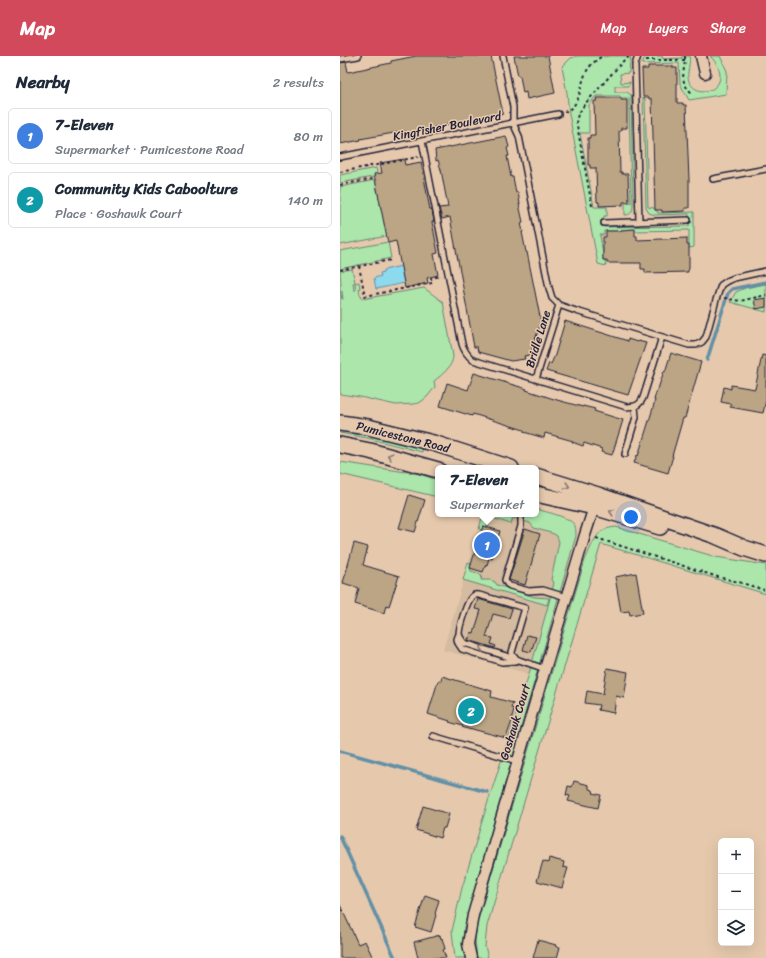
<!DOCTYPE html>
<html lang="en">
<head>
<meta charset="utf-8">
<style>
	body { margin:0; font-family:Sriracha,sans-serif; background:#f2f2f3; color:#1f2937 }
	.controls { position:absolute; right:12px; bottom:12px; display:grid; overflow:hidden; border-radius:6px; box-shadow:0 4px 16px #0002 }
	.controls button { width:36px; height:36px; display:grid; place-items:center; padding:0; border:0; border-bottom:1px solid #e0e1e3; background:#fff; color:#1f2937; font:20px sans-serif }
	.you { position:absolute; left:291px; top:461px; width:14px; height:14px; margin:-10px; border:3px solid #fff; border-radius:50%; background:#1a73e8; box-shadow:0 0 0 6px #1a73e833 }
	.badge { display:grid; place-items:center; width:26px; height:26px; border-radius:50%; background:#d1495b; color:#fff; font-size:13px; font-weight:700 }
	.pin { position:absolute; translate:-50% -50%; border:2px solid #fff; box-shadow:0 1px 4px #0006 }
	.popup { position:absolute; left:95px; top:409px; width:104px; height:52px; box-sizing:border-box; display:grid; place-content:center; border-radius:6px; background:#fff; filter:drop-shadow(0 1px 3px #0005); font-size:13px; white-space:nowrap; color:#747a83 }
	.popup b { font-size:15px; color:#1f2937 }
	.popup::after { content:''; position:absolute; left:50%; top:100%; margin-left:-8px; border:8px solid transparent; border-top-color:#fff }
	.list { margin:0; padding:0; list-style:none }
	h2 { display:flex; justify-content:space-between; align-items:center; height:52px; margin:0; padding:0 16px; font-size:17px }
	h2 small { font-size:13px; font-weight:400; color:#747a83 }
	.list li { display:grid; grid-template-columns:26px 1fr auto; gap:12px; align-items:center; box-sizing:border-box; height:56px; margin:0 8px 8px; padding:0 8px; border:1px solid #e0e1e3; border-radius:6px }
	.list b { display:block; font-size:15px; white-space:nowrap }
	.list p { margin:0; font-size:13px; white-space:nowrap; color:#747a83 }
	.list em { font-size:13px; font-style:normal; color:#747a83 }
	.icon { flex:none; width:22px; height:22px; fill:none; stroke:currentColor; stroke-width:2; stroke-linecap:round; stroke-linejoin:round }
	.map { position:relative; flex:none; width:426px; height:902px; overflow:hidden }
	header { display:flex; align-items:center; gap:24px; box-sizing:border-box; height:56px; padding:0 20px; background:#d1495b; color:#fff }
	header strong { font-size:19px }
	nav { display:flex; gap:22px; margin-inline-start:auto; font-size:14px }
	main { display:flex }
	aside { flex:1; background:#fff }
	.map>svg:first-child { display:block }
</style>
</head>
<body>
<header>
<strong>Map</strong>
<nav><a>Map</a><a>Layers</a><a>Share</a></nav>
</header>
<main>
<aside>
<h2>Nearby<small>2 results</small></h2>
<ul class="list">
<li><span class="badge" style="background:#3f7fe0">1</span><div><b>7-Eleven</b><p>Supermarket · Pumicestone Road</p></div><em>80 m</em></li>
<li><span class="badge" style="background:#0f9aa8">2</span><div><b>Community Kids Caboolture</b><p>Place · Goshawk Court</p></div><em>140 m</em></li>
</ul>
</aside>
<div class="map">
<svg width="426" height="902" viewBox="0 0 426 902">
	<rect width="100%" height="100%" fill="#e6c9ad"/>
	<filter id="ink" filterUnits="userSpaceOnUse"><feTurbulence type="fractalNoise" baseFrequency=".025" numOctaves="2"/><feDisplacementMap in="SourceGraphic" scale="8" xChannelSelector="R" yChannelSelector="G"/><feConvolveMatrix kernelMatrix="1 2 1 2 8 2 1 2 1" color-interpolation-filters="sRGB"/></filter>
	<g filter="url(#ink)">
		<!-- built -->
		<path fill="#d5bb9f" d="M143 458 173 462 216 475 219 476V505L208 550 189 618 103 594Z"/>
		<!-- green -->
		<path fill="#ace6ab" stroke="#678473" d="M237 0H263L264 1 269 0H291L290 5 289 17 280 18 281 27 290 26V27L288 30H275V36H287L291 39 293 147C293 154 292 159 285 159V147H291L289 42H281L280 40H256L249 49V77H240L254 151H267V160H264V171L349 170V158L315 159 309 157 306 152 303 42H305L308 151 314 152 315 154 317 155 318 157 354 156V191L349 192V174L295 175 294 173 281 174V175H264V179H260L263 198V204H265L266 210 258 208 229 58 227 37 222 11 231 2Z
			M307 0H322L323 3 342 2V0H350C349 3 350 6 349 9 349 14 347 17 348 22 352 41 380 38 380 20 380 12 375 5 370 0H380L387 15 386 38 349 44 340 28 339 7 302 8 304 3Z
			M36 112 38 120 0 127V119Z
			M35 124 47 180 0 189V131Z
			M48 186 51 202 0 213V195Z
			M12 213 15 226 13 227 14 234H16L15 227 19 226 20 232H19L20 239H21L22 243 84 232 103 246 113 300C113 310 102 319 94 325L95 331 87 341 82 345 79 347 73 348 56 349 20 341 0 338V235L2 243H3L2 235H0V229H1L0 215Z
			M426 228V256L390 246 396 236 405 232Z
			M0 373 27 378 83 392 82 396 27 382 0 377Z
			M0 406 79 418 98 424V441L0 418Z
			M196 453C206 456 231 461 235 470 236 473 236 477 236 480L124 871C123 882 123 891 125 902H115L112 875 122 832 147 749 189 618 208 550 214 527 211 524 219 486 217 480 214 478 194 472 190 467 173 462 171 468 152 462 148 471 143 470 142 474 139 473 143 458H196Z
			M276 471 376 501 426 509V538L261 488 147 870 145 890 148 902H137L135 884 137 867 245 504C249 496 254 481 261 476 265 472 271 472 276 471Z
			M128 506 131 508 130 512 131 515 142 519 141 524H150L155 526 157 529 194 541 209 542 207 549 123 524Z"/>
		<!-- water -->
		<path fill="#8dd9ed" stroke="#6290a6" d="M61 210 64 227 36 233 34 222 41 220 40 217 44 216V214Z"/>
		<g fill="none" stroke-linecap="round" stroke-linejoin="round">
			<!-- stream -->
			<path stroke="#6290a6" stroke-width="3.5" d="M367 304 388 237 392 233 426 226
				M0 695 147 736
				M0 780 55 902"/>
		</g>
		<!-- building -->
		<path fill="#bca584" stroke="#22223b" d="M76 0H151L163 58 152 61 151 59 124 65 76 75V76L66 78 65 75 20 83 21 84 0 88V7L6 6 8 16 51 7V5Z
			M174 0H208L215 37 187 43 186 36 183 37 180 20H178Z
			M308 10H333V12H337V47H343V49H346L349 124V152H345V155L322 156V154H315L312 43H309V41H303L302 13H308Z
			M256 42H281V44H287V72H281V75H279L280 116H282V118H288L289 146H283V149L259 150V146H257L256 112H250V109H248V82H250V79H255L254 45H257Z
			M166 80 169 91 167 92 169 100H167L171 121H173L176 137 178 136 180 148H179L183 166 181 167 183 176H182L186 196H187L201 266 190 299 184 300 185 303 171 305 138 296 137 291H134L110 161 102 163 99 152 108 151 101 114 98 104 96 105 95 94Z
			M64 103 65 109 81 106 90 154H92L94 165 92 166 98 197 94 198 98 219 87 222 88 227 65 232 56 185 48 187 34 118 42 117 40 107Z
			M295 173V180H297V184L347 182V189H349V213L348 214V216L305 217V213H301V207H267V204H263V181H266V175H281V174Z
			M426 242V251L416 253 414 244Z
			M225 265 288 285V283L297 286 298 285 306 287 288 339 206 315 209 307 211 308 215 299Z
			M331 297 361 306 345 362H343L332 400H333L328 417 294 407 297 399 298 400 313 352 315 344H314L317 333H318L324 315 325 316Z
			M422 299 426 300V344L423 357 390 351 391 348 381 346 384 331 391 333V329L415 333Z
			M134 317 187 333 186 334 217 344 243 351V350L255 353 254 355 283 364 272 399 261 396 262 393 244 387 243 390 232 386 233 385 205 377 204 382 184 376V374L133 358 132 360 100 350 107 327 128 334Z
			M69 439 85 444 75 476 59 472Z
			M143 470 160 475 152 503 149 502 147 509 146 508 143 516 130 512Z
			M185 473 200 478 185 529 169 524Z
			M14 487 28 491 23 509 59 520 49 550 46 549 44 557 15 548 19 532 3 527Z
			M296 517 303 557 290 559 289 555 281 556 275 521Z
			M138 543 172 553 169 562 153 558 146 581 153 582 151 588 156 590 155 592 128 584V582H130L131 576 134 577 141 554 135 553Z
			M187 579 196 581 191 596 183 594Z
			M267 612 288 616 284 642 276 640 274 657 258 654 259 649 245 647 247 635 263 638Z
			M102 620 152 635 151 641 173 647 171 652 174 653 172 661 173 662 166 682 132 673 131 674 122 671 123 670 109 666 110 665 88 658 98 625H101Z
			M234 725 249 729V733L253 734V735L254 736 253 737 261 739 258 752 228 745 230 740 226 739 228 730 232 731Z
			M83 750 109 758 105 772H103L100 782 76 774Z
			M209 802 224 806 223 811 228 812 222 832 197 825 203 805 208 807Z
			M85 839 99 844 95 858 96 859 91 876 75 871Z
			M0 849 18 888 25 885 33 902H0Z
			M100 879 101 883 102 882 105 893 103 894 106 902H78L74 886Z
			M198 884 216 889 215 890 220 891 217 902H193Z"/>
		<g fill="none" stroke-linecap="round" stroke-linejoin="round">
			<!-- service casing -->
			<g stroke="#22223b" stroke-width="8">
				<path id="service" d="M163 0 173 51V67L179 80 209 232 212 242 219 249 236 255 349 289H356L362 286 366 281 376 244 381 229 387 225 394 222 426 215
					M298 0 295 9 299 166
					M0 3 18 0
					M82 85 122 288C124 295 127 299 133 304L287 351C296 350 299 350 303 342L322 281
					M0 101 218 58
					M373 123 426 113
					M264 167 348 164
					M196 323 219 249
					M285 398 296 361 295 350
					M181 458V470L165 524 167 528 170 530 189 535 203 534 226 541
					M119 578 117 583 118 587 122 593 162 606 176 605
					M179 604 124 587C122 584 120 582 119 578 119 572 127 543 133 540 135 538 137 539 139 539L185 552 172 596C172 601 175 602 179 604L205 613
					M93 680 177 705"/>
			</g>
			<!-- minor casing -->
			<g stroke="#22223b" stroke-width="13">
				<path id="minor" d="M361 0 365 17
					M131 902 128 888 133 859 189 667 245 479 256 445"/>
			</g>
			<!-- secondary casing -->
			<g stroke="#22223b" stroke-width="18">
				<path id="secondary" d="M0 367 28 371 93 387 171 412
					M0 389 30 395 98 414
					M196 420 258 439 376 480 404 492 426 499
					M196 438 254 451 320 471"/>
			</g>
			<!-- path -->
			<path stroke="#22223b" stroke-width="2" stroke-dasharray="3 3" stroke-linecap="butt" d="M345 0C345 16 338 25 352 37
				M306 4H345
				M224 56C243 50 239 26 248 13 252 7 257 4 262 0
				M0 116 78 101
				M0 129 33 123
				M252 150 236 64 238 59 244 49 285 3 289 1
				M19 210 25 240 92 227 91 222 101 220
				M0 214 51 204
				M384 242 400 245 426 239
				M256 482 378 521 399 526 424 534"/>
			<!-- service -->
			<use href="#service" stroke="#e6c9ad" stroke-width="5"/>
			<!-- minor -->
			<use href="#minor" stroke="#e6c9ad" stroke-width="10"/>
			<!-- secondary -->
			<use href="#secondary" stroke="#e6c9ad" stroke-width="15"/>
		</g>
		<!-- one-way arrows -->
		<defs><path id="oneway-chevron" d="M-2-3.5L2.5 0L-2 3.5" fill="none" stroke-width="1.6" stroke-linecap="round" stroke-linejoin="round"/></defs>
		<g stroke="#847674">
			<use href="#oneway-chevron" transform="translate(50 400) rotate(-165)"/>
			<use href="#oneway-chevron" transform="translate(227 430) rotate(17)"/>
			<use href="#oneway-chevron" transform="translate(272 456) rotate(-163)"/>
			<use href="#oneway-chevron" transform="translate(142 592) rotate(-162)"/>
		</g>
	</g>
	<g text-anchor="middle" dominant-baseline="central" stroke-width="3" stroke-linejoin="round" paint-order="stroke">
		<!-- street labels -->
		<g font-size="12" fill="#22223b" stroke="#e6c9ad">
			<text transform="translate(107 70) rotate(-11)">Kingfisher Boulevard</text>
			<text transform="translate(198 283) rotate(-73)">Bridle Lane</text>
			<text transform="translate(63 381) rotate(14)">Pumicestone Road</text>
			<text transform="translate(175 666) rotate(-73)">Goshawk Court</text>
		</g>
	</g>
</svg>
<div class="controls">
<button>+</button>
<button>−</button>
<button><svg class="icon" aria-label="layers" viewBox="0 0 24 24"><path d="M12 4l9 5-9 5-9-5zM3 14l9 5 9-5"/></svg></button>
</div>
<div class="you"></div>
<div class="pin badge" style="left:147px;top:489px;background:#3f7fe0">1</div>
<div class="popup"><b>7-Eleven</b>Supermarket</div>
<div class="pin badge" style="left:131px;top:655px;background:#0f9aa8">2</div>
</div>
</main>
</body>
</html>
